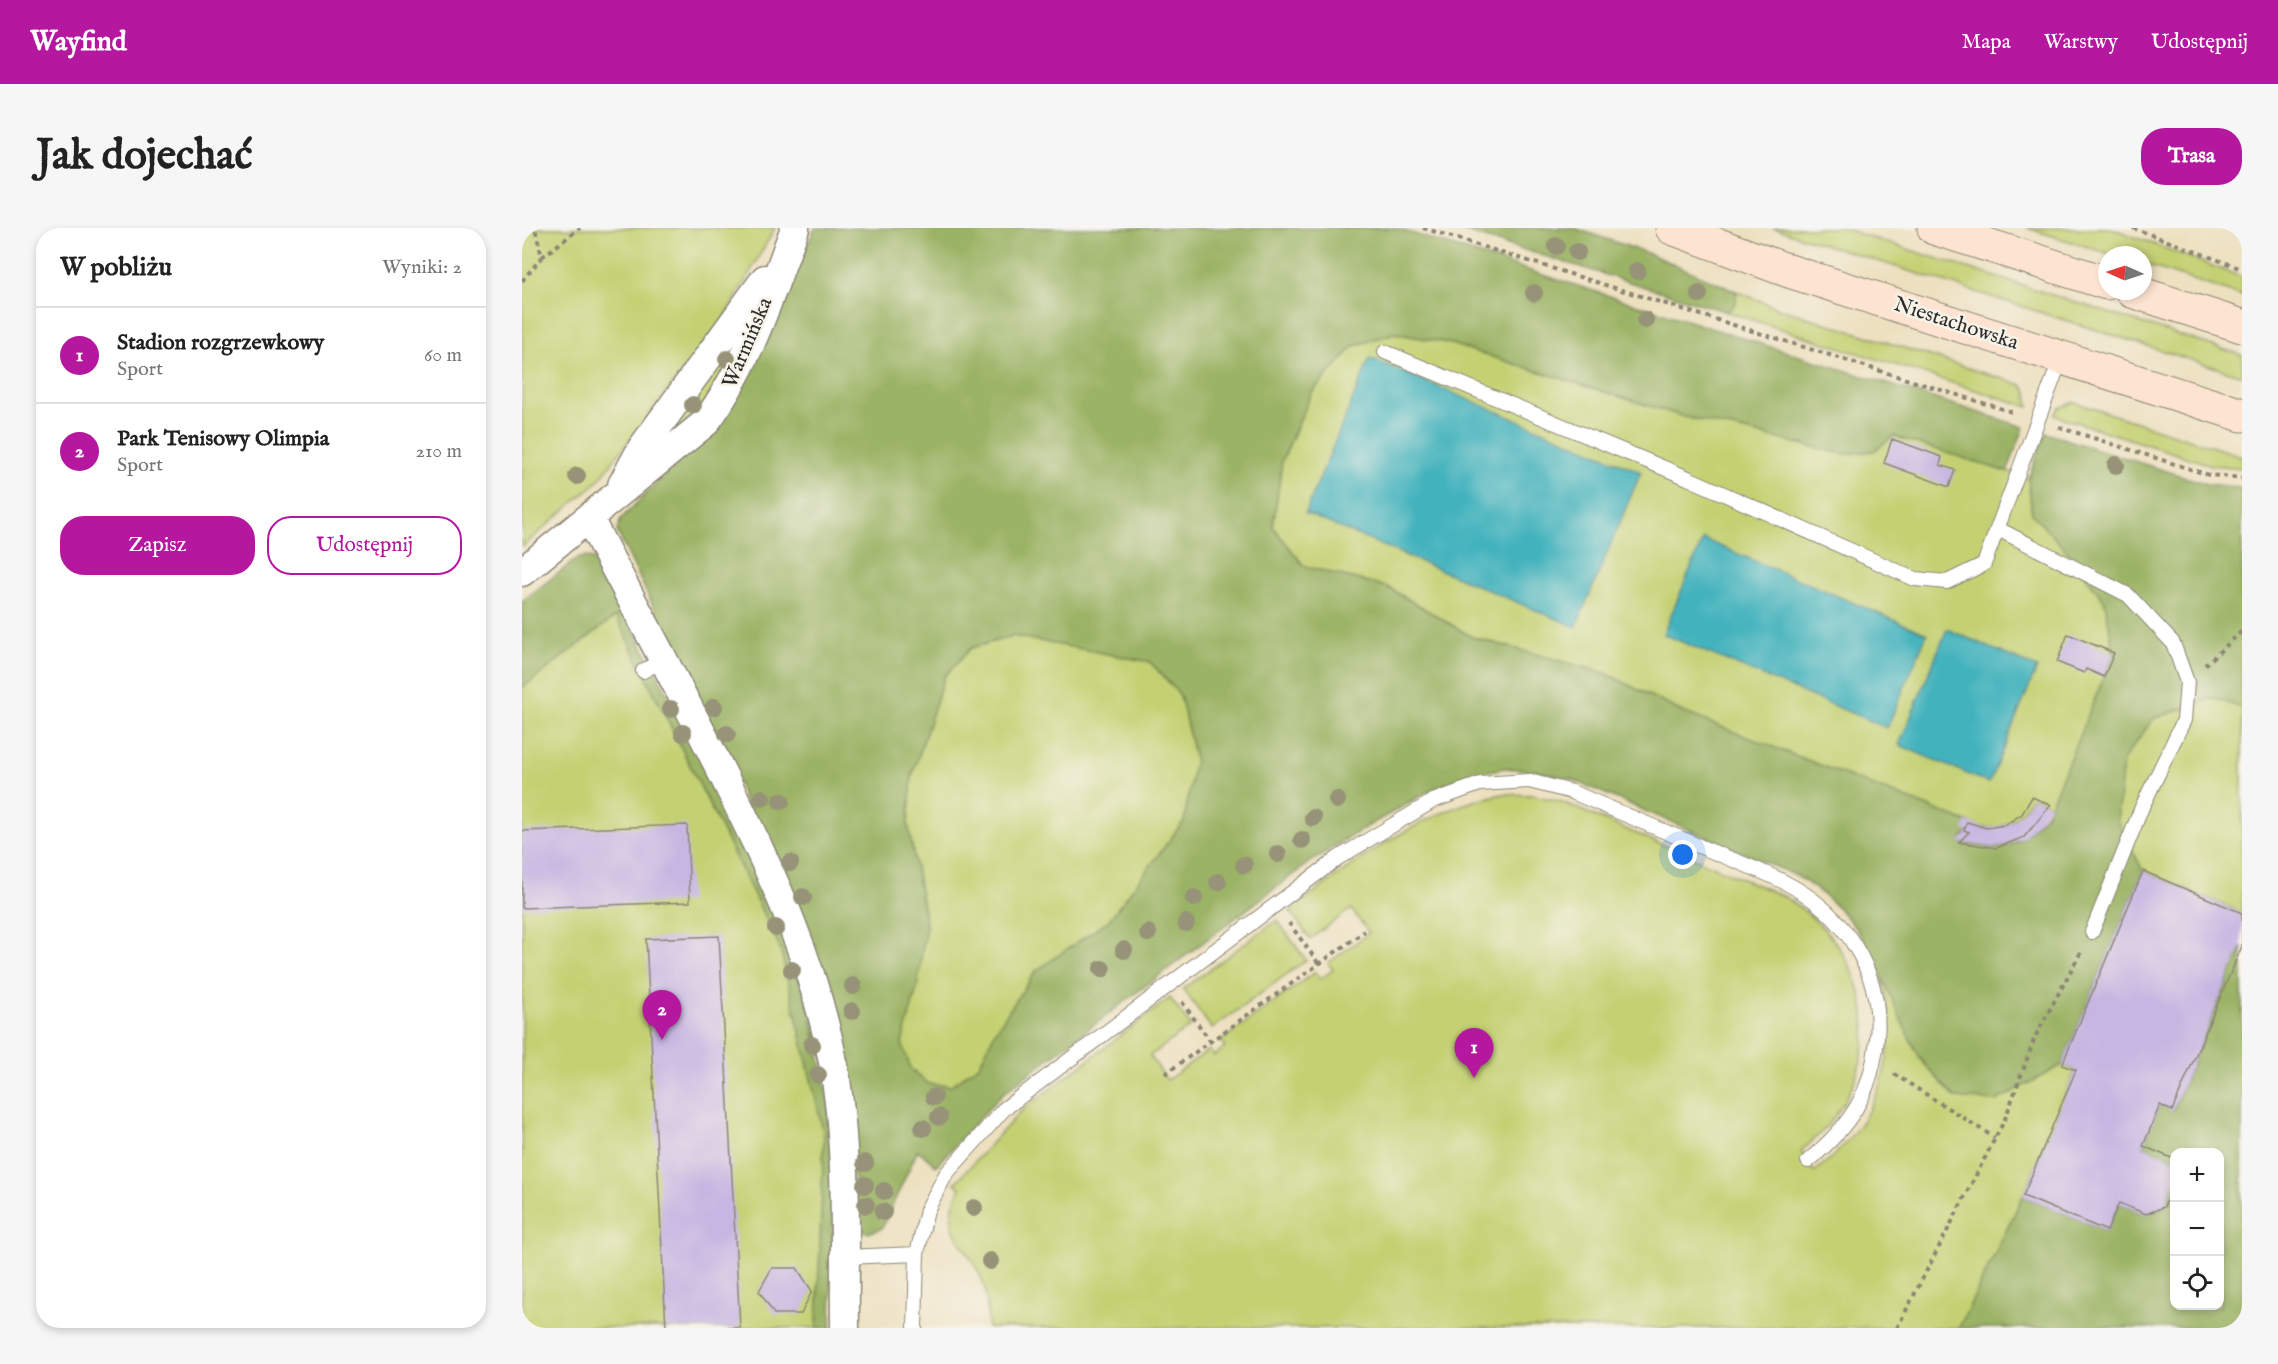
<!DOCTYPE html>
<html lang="pl">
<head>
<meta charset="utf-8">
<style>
	body { margin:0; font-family:"IM FELL English",serif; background:#f6f6f6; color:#222 }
	.controls { position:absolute; right:18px; bottom:18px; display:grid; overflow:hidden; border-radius:12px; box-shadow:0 3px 9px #0003 }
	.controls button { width:54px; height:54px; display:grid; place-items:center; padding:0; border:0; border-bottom:2px solid #e0e0e0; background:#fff; color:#222; font:30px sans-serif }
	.compass { position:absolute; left:1576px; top:18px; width:54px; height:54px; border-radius:50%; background:#fff; box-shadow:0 3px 9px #0003; rotate:273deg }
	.you { position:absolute; left:1161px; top:627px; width:21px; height:21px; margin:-15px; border:4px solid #fff; border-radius:50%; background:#1a73e8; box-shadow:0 0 0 9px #1a73e833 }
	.badge { display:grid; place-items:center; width:39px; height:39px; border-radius:50%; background:#b5179e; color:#fff; font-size:20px; font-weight:700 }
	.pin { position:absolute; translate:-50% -50px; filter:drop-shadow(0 2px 3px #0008) }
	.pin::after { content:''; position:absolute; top:32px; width:21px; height:18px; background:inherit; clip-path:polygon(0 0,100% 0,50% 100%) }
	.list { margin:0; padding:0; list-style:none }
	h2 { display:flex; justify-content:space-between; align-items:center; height:78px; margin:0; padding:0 24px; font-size:26px }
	h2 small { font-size:20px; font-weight:400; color:#767676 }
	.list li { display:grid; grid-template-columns:39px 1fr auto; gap:18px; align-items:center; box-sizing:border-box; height:96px; padding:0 24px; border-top:2px solid #e0e0e0 }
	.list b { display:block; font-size:22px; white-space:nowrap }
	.list p { margin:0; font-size:20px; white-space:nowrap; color:#767676 }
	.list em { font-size:20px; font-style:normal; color:#767676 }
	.actions { display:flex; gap:12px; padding:18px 24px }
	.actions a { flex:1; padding:14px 0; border:2px solid #b5179e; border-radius:24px; text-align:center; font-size:21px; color:#b5179e }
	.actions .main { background:#b5179e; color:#fff }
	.icon { flex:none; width:33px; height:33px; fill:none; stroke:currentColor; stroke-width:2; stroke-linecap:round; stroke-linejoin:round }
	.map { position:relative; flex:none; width:1720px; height:1100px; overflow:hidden; border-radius:24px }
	header { display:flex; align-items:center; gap:36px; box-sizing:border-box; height:84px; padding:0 30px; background:#b5179e; color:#fff }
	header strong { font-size:28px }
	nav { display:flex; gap:33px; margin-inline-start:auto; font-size:21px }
	.intro { display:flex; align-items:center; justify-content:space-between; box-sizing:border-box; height:144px; padding:0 36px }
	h1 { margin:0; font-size:42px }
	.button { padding:15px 27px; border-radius:24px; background:#b5179e; color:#fff; font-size:21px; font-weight:700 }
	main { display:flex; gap:36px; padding:0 36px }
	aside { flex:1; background:#fff; border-radius:24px; box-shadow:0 3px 9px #0003 }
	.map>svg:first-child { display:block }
</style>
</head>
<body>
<header>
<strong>Wayfind</strong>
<nav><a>Mapa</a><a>Warstwy</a><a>Udostępnij</a></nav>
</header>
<div class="intro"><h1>Jak dojechać</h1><a class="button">Trasa</a></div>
<main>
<aside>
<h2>W pobliżu<small>Wyniki: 2</small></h2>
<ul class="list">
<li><span class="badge">1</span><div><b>Stadion rozgrzewkowy</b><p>Sport</p></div><em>60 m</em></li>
<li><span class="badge">2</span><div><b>Park Tenisowy Olimpia</b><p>Sport</p></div><em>210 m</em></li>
</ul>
<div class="actions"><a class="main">Zapisz</a><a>Udostępnij</a></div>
</aside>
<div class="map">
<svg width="1720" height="1100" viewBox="0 0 1720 1100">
	<rect width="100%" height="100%" fill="#f7f3e8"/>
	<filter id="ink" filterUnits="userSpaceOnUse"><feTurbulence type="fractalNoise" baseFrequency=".0167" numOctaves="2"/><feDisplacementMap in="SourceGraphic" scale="12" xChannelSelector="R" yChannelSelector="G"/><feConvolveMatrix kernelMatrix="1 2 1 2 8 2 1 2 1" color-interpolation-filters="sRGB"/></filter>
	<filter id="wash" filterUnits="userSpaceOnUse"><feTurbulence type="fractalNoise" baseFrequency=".008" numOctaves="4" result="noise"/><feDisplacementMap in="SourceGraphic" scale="24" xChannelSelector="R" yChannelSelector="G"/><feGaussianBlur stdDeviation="1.35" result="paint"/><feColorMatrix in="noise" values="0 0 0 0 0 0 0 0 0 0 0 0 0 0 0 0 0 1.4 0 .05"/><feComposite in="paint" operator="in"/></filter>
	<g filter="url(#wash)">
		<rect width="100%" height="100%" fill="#ede0bf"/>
		<!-- green -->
		<path fill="#c4d173" stroke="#787e4f" stroke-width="1.5" d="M0 0H253L204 87 75 254 0 319Z
			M1251 0H1319L1720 127V148Z
			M1505 0H1589L1720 49V68L1621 36V27H1591Z
			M1214 63 1256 80 1500 157 1505 164 1507 179 1205 84 1214 75Z
			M237 70 199 160 122 234Z
			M872 105 926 115 1163 189 1322 226 1352 223 1372 208 1506 250 1510 286 1545 323 1583 374 1592 425 1529 577 1510 569C1498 590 1483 603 1458 599L1158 483 1083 445 950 409 865 359 782 338 751 299 760 233 790 164 832 118Z
			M1552 174 1720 228V240L1689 237 1532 187 1537 180Z
			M94 388 258 719 302 906 295 1100H0V460Z
			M492 408 628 433 658 467 673 531 663 593 587 692 514 743 474 802 458 836 429 858 407 856 392 844 354 837 401 719 404 697 386 596 390 548 422 449 449 420Z
			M1692 470 1720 480V685L1621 643 1595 592 1601 532 1631 491Z
			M981 566 1011 567 1040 574 1261 668C1362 729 1371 849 1279 923L1292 944C1359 892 1380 827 1359 746L1398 829 1474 873 1540 837 1554 842 1501 968 1437 1100H466C465 1084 466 1064 459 1049 443 1012 416 1005 438 960L433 955 499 883 648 770 669 798 628 828 645 852 687 822 692 828 703 819 699 813 793 744 798 751 811 742 806 735 847 705 829 681 788 711 768 683C830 635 903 580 981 566Z
			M755 692 784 732 690 801 661 761Z"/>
		<!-- forest -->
		<path fill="#9bb365" stroke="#636f48" stroke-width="1.5" fill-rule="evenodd" d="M293 0H873L1502 199 1485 244 1372 208 1352 223 1322 226 1163 189 926 115 872 105 832 118 790 164 760 233 751 299 782 338 865 359 950 409 1083 445 1158 483 1445 594 1447 604 1438 613 1442 616 1474 620 1489 616 1502 609 1525 585 1592 425 1583 374 1545 323 1510 286 1506 250 1524 205 1685 256 1720 260V480L1692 470 1631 491 1601 532 1595 592 1621 643 1540 837 1474 873 1433 870C1422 856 1406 843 1397 828 1354 752 1357 697 1273 647L1049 551 1016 543 983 540 946 547 912 560 827 609 785 636 480 866 414 938 396 922 362 995 359 1001 346 1005 335 997 331 925 217 557 95 303 99 291 156 233 256 85ZM491 408 628 434 658 467 673 531 662 593 587 692 514 743 474 802 458 836 429 858 407 856 389 842 380 815 395 760 404 697 386 596 390 548 422 449 449 420Z
			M931 0H1052L1128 26 1214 63V75L1205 84Z
			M65 329 75 333 199 566 283 761 306 870 311 983 309 1100H295L302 906 258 719 94 388 0 460V373L56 330Z
			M1720 718V1100H1437L1501 968 1585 1003 1597 975 1624 986 1642 979 1652 954V1078H1698V924H1652V931L1621 918 1638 877 1651 882Z"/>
		<!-- water -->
		<path fill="#43b2bd" stroke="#376e74" stroke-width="1.5" d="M848 130 1119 244 1054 399 783 285Z
			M1181 311 1405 406 1365 500 1141 406Z
			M1425 401 1515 440 1467 555 1377 517Z"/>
		<g id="blocks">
			<!-- building -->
			<path fill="#c7b6e2" d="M1370 211 1420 229 1418 237 1433 242 1427 259 1362 235Z
				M1546 406 1592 425 1582 449 1564 441 1562 445 1535 434Z
				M1510 569 1529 577 1502 609 1474 620 1437 614 1447 604 1442 602 1445 594 1464 600 1483 597 1500 586Z
				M165 597 168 674 0 680V603Z
				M1621 643 1720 685V718L1650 883 1638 877 1621 918 1652 931V954L1642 979 1624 986 1597 975 1585 1003 1501 968 1554 842 1540 837Z
				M197 708 218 1100H144L124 711Z
				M250 1040H275L290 1063 279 1086H252L237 1063Z"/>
		</g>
	</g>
	<g filter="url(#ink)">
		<use href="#blocks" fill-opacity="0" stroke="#8c8675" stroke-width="1.5"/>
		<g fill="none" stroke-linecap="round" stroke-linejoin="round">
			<!-- lane casing -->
			<g stroke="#8c8675" stroke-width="16">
				<path id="lane" d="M863 124 1166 250 1393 351 1425 354 1462 336 1539 130
					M1476 301 1606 367 1651 415 1665 454 1662 492 1620 579 1570 704
					M121 443 143 431
					M395 1026 405 982 424 946 482 881 816 630 911 573 958 556 1007 553 1050 564C1095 583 1140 602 1184 621 1211 632 1239 642 1264 655 1322 685 1361 744 1355 810 1350 866 1328 898 1286 933
					M323 1029 395 1026 393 1100"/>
			</g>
			<!-- street casing -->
			<g stroke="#8c8675" stroke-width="31">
				<path id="street" d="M100 257 120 220 243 51
					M67 290C114 382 164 471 209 563 252 649 293 739 311 834 327 920 322 1012 323 1100
					M0 344 183 195C226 138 248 67 273 0"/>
			</g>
			<!-- secondary casing -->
			<g stroke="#8c8675" stroke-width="35">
				<path id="secondary" d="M1150 0 1267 43 1720 187
					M1412 0 1585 55
					M1610 63 1720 98"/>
			</g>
			<!-- path -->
			<path stroke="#8c8675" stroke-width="4" stroke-dasharray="4.5 4.5" stroke-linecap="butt" d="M901 0 1493 185
				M1611 0 1720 41
				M20 29 58 0
				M0 53 20 29 13 0
				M1537 199 1687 247 1720 250
				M1683 437 1720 403
				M767 695 797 736
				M660 774 689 814
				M643 846 843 703
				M1372 846 1473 910
				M1375 1100 1483 891 1513 809 1559 724"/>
			<!-- lane -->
			<use href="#lane" stroke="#fff" stroke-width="14"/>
			<!-- street -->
			<use href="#street" stroke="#fff" stroke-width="28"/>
			<!-- secondary -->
			<use href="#secondary" stroke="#fde4d1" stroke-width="33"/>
		</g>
		<!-- trees -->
		<g fill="#979378">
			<circle cx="1034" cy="18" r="9"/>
			<circle cx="1055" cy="24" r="9"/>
			<circle cx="1115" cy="43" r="9"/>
			<circle cx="1012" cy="65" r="9"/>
			<circle cx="1177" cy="66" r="9"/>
			<circle cx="1123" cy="92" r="9"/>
			<circle cx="205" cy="131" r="9"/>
			<circle cx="171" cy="177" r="9"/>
			<circle cx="1594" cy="237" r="9"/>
			<circle cx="55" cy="248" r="9"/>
			<circle cx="192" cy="479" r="9"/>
			<circle cx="149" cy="481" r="9"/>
			<circle cx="161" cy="505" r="9"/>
			<circle cx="205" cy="506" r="9"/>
			<circle cx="240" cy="570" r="9"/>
			<circle cx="815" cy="572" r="9"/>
			<circle cx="259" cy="573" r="9"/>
			<circle cx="791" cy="590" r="9"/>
			<circle cx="780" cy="612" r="9"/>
			<circle cx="756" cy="626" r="9"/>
			<circle cx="268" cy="635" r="9"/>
			<circle cx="722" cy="637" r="9"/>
			<circle cx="696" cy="654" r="9"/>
			<circle cx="281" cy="669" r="9"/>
			<circle cx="672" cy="670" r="9"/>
			<circle cx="664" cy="695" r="9"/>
			<circle cx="254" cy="700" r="9"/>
			<circle cx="626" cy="705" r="9"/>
			<circle cx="602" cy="722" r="9"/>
			<circle cx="580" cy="741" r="9"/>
			<circle cx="270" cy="742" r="9"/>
			<circle cx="331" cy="758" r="9"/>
			<circle cx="330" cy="783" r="9"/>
			<circle cx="290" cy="817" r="9"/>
			<circle cx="296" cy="847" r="9"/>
			<circle cx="412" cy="869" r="9"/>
			<circle cx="417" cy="889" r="9"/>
			<circle cx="401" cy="900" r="9"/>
			<circle cx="343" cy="935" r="9"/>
			<circle cx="343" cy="957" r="9"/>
			<circle cx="362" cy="963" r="9"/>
			<circle cx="344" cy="977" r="9"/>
			<circle cx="452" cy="980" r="9"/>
			<circle cx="361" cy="984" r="9"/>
			<circle cx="468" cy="1033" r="9"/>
		</g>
	</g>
	<g text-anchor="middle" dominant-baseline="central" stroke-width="5" stroke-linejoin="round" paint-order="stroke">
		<!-- street labels -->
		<g font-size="21" fill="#2b2b2b" stroke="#f7f3e8">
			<text transform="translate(1434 96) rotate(18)">Niestachowska</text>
			<text transform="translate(226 115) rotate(-67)">Warmińska</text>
		</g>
	</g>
</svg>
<div class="controls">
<button>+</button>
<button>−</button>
<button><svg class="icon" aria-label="locate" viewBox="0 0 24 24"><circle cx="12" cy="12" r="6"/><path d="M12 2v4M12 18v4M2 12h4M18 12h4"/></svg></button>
</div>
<svg class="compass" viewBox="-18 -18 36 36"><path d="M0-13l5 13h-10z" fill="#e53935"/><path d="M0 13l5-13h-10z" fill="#767676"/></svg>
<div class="you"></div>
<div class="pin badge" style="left:952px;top:850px">1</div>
<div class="pin badge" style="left:140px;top:812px">2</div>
</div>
</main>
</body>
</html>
